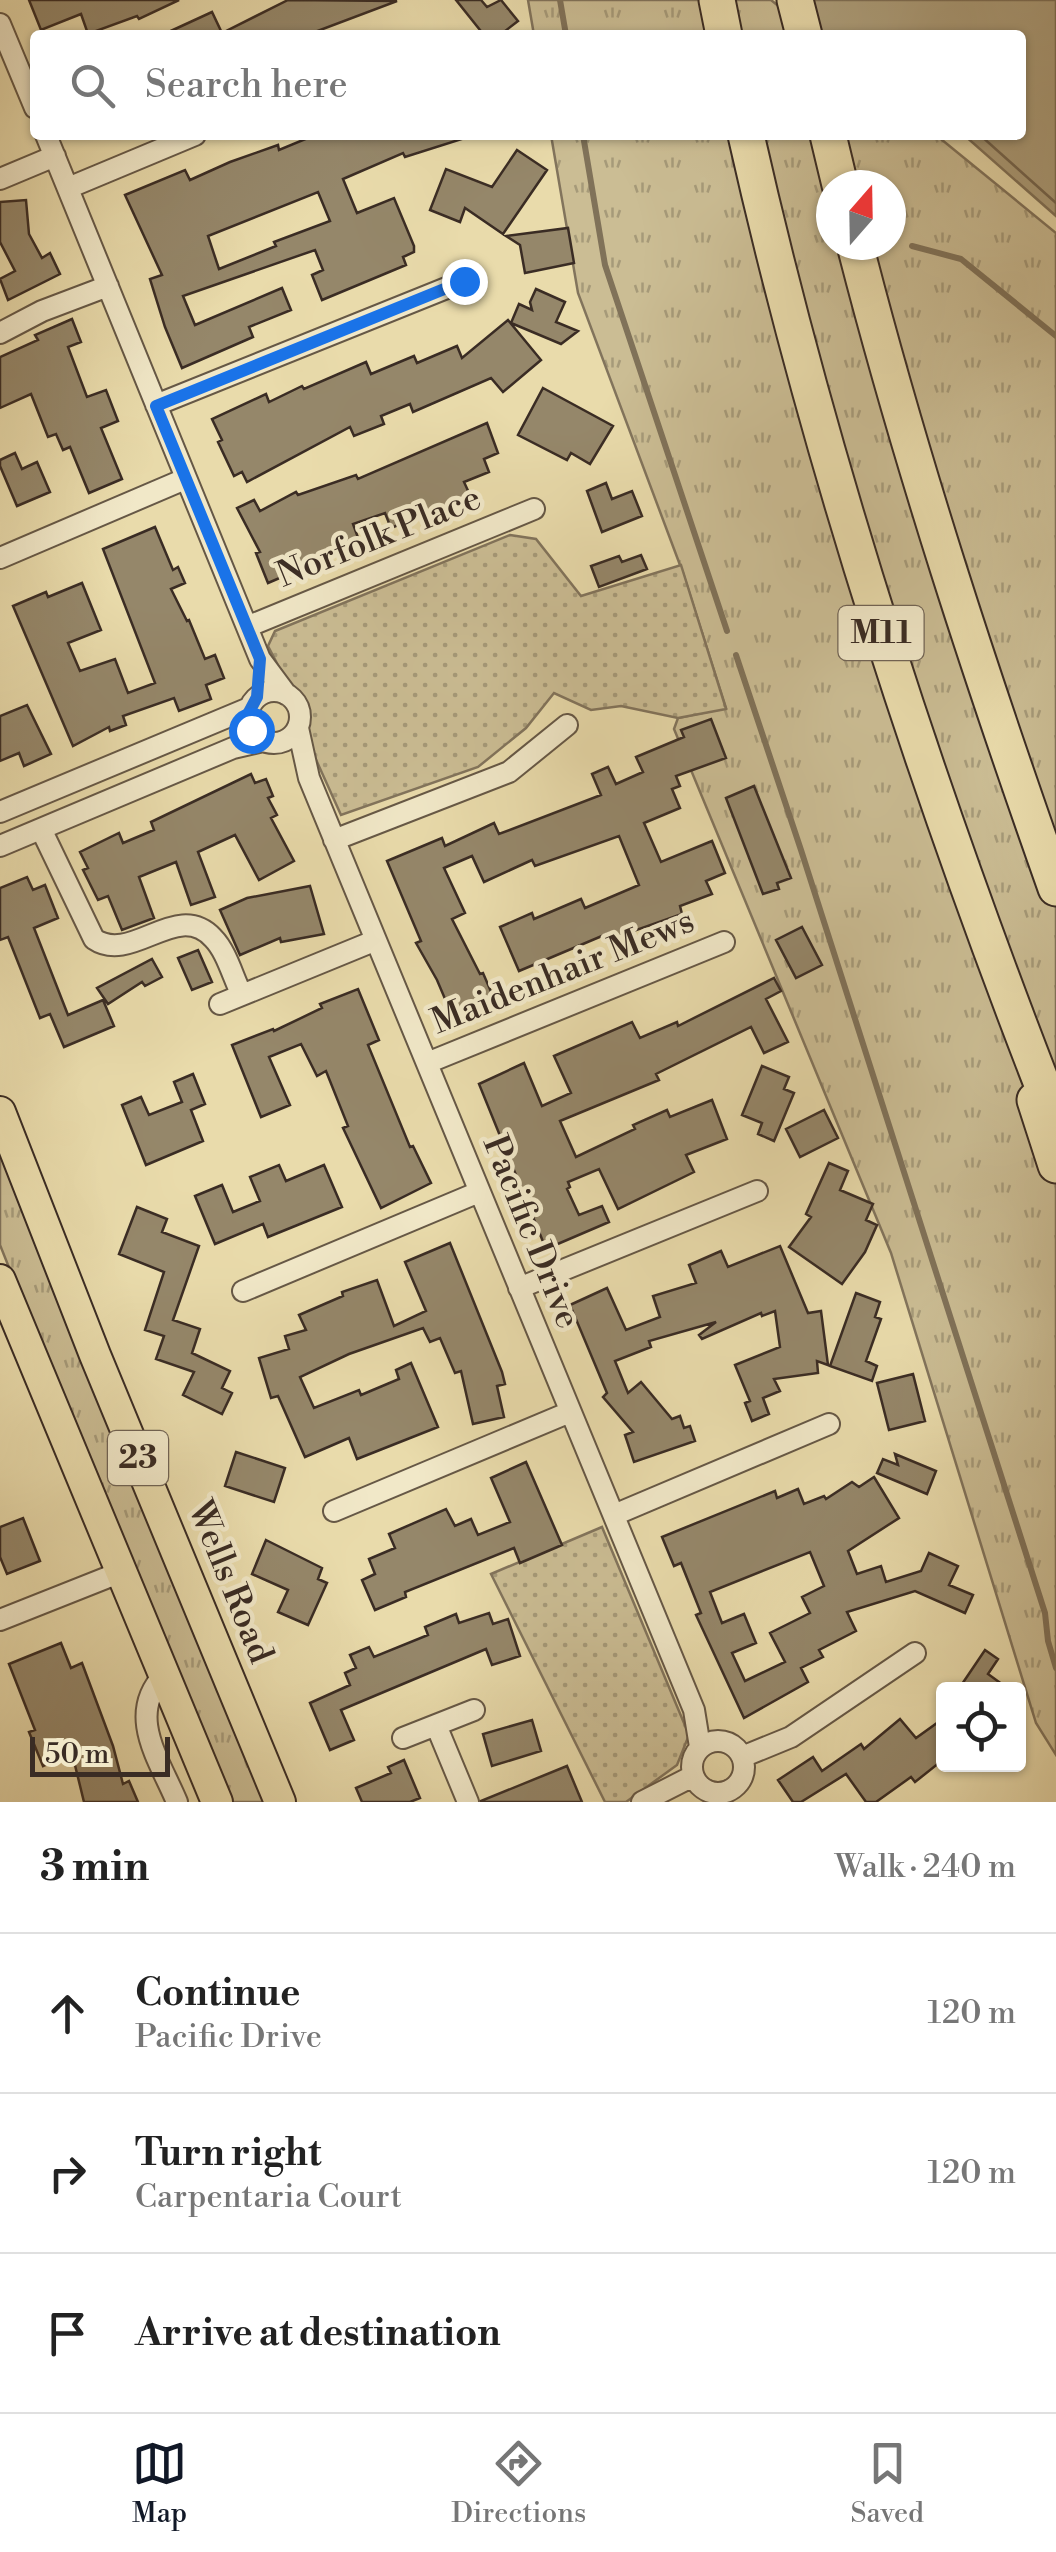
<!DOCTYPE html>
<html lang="en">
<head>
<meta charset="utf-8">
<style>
	body { margin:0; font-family:"Libre Bodoni",serif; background:#f6f6f6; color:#222 }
	.controls { position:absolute; right:30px; bottom:30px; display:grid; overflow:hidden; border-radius:10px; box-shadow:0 2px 8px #0004 }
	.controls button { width:90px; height:90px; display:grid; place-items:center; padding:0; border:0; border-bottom:2px solid #e0e0e0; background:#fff; color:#222; font:50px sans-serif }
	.compass { position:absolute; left:816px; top:170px; width:90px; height:90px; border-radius:50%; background:#fff; box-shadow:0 2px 8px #0004; rotate:20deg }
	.scale { position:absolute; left:30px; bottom:25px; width:140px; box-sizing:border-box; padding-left:10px; border:5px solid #3a2c24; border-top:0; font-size:28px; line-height:35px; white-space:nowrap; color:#3a2c24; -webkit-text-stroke:8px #f1e8c8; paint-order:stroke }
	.stop { position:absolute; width:30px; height:30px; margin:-22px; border:8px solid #1a73e8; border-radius:50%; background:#fff }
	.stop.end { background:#1a73e8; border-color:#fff; box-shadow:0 2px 10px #0008 }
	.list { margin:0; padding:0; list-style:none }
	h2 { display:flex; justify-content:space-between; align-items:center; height:130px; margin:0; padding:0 40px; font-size:42px }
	h2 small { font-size:32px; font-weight:400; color:#767676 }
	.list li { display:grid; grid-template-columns:65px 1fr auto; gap:30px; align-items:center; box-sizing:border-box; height:160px; padding:0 40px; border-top:2px solid #e0e0e0 }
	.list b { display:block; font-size:38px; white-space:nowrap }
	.list p { margin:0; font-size:32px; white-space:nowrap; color:#767676 }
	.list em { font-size:32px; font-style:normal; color:#767676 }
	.icon { flex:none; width:55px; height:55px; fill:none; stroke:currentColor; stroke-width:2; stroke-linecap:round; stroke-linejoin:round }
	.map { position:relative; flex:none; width:1056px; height:1802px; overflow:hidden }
	.search { position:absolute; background:#fff; box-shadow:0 2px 8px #0004; left:30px; right:30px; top:30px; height:110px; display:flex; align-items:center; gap:25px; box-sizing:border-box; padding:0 35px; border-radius:10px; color:#767676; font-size:38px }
	.sheet { height:610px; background:#fff }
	nav { display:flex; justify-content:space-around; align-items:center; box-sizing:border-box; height:140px; border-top:2px solid #e0e0e0; background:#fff; font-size:28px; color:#767676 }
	nav a { display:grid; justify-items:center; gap:5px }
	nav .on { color:#111827 }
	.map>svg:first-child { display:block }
</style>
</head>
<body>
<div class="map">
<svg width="1056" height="1802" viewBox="0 0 1056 1802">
	<defs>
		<pattern id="grass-tufts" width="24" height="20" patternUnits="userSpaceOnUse" patternTransform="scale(2.5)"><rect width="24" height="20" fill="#cbbd94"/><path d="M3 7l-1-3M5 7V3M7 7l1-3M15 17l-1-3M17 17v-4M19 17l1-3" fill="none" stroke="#a69a79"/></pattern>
		<pattern id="park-dots" width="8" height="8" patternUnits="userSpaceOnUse" patternTransform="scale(2.5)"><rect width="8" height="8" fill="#cbbd94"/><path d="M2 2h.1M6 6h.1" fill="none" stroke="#a69a79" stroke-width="1.8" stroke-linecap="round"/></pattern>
	</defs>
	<rect width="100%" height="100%" fill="#e9dbab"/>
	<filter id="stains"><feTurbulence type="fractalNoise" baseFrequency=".002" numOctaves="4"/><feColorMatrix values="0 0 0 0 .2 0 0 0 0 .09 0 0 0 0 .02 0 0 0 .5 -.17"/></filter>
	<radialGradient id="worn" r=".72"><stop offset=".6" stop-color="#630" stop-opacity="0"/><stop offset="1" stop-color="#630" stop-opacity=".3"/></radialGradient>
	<!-- grass -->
	<path fill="url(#grass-tufts)" stroke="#82745c" stroke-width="2.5" fill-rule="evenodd" d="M528 0H771L814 35H534Z
		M551 135H936L1056 233V1755L1036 1723 891 1253 674 729 678 718 726 708 683 573 578 293ZM831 185H891V245H831Z
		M0 1143 269 1802H228L12 1275 0 1245Z"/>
	<!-- park -->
	<path fill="url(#park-dots)" stroke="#82745c" stroke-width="2.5" d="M510 535 536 539 581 596 681 565 726 709 678 718 621 706 591 710 554 693 526 728 478 767 341 815 304 733 300 708 268 646 275 631Z
		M602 1527 689 1735 677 1765 626 1802H605L491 1574Z"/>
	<!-- water -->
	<path fill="#aea07d" stroke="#807259" stroke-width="2.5" d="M781 0H1056V216L964 135H1021V35H822L800 13Z"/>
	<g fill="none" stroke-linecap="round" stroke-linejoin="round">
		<!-- shore -->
		<path stroke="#746650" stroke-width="2.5" d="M980 135 1056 203"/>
		<!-- stream -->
		<path stroke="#807259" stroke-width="6" d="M560 0 566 35
			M583 135 605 265 727 631
			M912 246 961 259 1056 336
			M736 655 801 850 1045 1613 1048 1641 1056 1668"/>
	</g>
	<!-- building -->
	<path fill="#95876a" stroke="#3a2c24" stroke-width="2.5" fill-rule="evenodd" d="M29 0H179L139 19 137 16 88 34 81 14 41 30Z
		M288 0 397 1 307 35H162L212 12 222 33Z
		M456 0H481L487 7 501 0 518 21 500 35H484Z
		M315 135H464L465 138 405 157 403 153 343 179 357 213 394 198 414 246V252L403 257 406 265 322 300 312 275 323 270 315 250 183 296 195 325 282 288 291 310 249 327 253 337 182 368 165 327 150 279 162 275 125 195 185 170 190 180 230 162 278 145 279 150ZM318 192 330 221 274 242 276 246 219 269 208 236Z
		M517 150 547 170 503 234 465 208 460 222 430 210 446 169 492 187Z
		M26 200 29 234 42 258 50 253 60 274 8 300 0 279 15 271 0 242V202Z
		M568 228 574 263 525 273 520 245 506 236Z
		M536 289 565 302 556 322 578 331 561 344 511 323 519 304 532 310 530 302Z
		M72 319 81 342 68 347 87 397 106 390 118 421 101 428 122 479 89 493 70 447 63 450 56 434 48 437 31 394 0 408V357L38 340 35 335Z
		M508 320 541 360 503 392 491 378 413 412 410 404 381 416 384 424 354 436 350 427 247 482 242 472 234 476 218 442 222 440 212 419 266 394 269 402 302 386 304 389 366 362 371 374 414 356 417 363 457 346 462 358Z
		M543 388 613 426 590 464 571 453 567 460 518 435Z
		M487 423 498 453 484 459 489 472 464 482 470 495 391 528 385 513 353 524 360 543 324 556 326 558 268 583 256 553 260 552 237 508 254 500 260 511 296 492 298 495 356 475 358 479Z
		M15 453 22 469 37 462 50 492 17 506 0 466V460Z
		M606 483 612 499 632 491 642 516 602 532 587 491Z
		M155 527 173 570 178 567 185 583 171 589 187 621 189 620 205 659 215 655 224 678 206 685 211 699 179 711 174 698 123 716 126 725 110 731 109 727 73 746 13 606 46 592 48 597 82 583 101 630 68 643 80 671 115 659 128 693 155 683 103 549Z
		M641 555 647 569 599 587 591 566 619 556 622 562Z
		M27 705 51 754 24 766 19 753 0 761V716Z
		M711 719 726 758 676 776 680 786 672 789 680 808 644 823 661 862 712 841 725 873 706 881 712 894 680 906 682 914 611 939 609 933 519 971 500 927 532 913 534 919 581 899 585 908 639 885 619 836 535 866 532 860 484 882 472 856 444 868 465 913 452 919 480 974 483 973 499 1010 457 1027 437 980 416 943 421 941 387 861 442 838 445 846 494 823 499 834 601 795 592 774 608 767 616 784 643 772 636 757 684 737 681 730Z
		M251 774 255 783 266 779 273 796 268 798 277 815 271 818 294 861 259 880 235 835 198 852 215 897 191 905 176 862 139 877 154 918 122 930 108 896 98 900 83 870 88 868 80 852 119 833 123 843 154 830 151 822Z
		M754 786 791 878 777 883 779 889 763 894 726 798Z
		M27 877 33 890 45 885 58 918 34 928 68 1015 103 1000 114 1026 64 1047 50 1014 40 1018 8 937 0 940V888Z
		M310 886 324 934 281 942 280 938 240 955 220 910 247 898Z
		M802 927 822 965 796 978 776 940Z
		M198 950 212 982 192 990 178 958Z
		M152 959 162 977 145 986 142 982 108 1004 97 988Z
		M774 978 781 991 766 999 788 1042 764 1053 751 1027 656 1074 659 1080 560 1121 576 1157 635 1129 633 1125 667 1110 670 1117 712 1100 727 1139 686 1155 694 1172 618 1209 599 1169 568 1182 570 1187 567 1189 579 1215 602 1206 609 1222 546 1249 479 1084 524 1063 542 1106 571 1093 554 1056 632 1022 640 1038 677 1022 678 1026Z
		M358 989 379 1040 368 1045 410 1147 413 1146 431 1183 381 1208 343 1128 348 1126 326 1071 317 1076 301 1044 269 1057 290 1105 261 1117 232 1045 273 1029 274 1031 322 1008 320 1004Z
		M762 1066 789 1077 784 1089 794 1093 774 1141 758 1134 762 1123 742 1115Z
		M193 1074 205 1104 191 1110 203 1141 146 1165 122 1105 141 1097 149 1115 182 1102 174 1082Z
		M824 1110 838 1138 800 1157 786 1129Z
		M829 1163 848 1171 840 1190 873 1204 866 1220 877 1225 865 1252 842 1284 789 1247 811 1217 806 1214Z
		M279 1165 286 1181 324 1165 342 1207 268 1237 263 1224 215 1244 195 1196 222 1185 233 1212 260 1201 250 1177Z
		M137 1207 167 1219 162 1232 199 1246 173 1320 200 1329 192 1353 230 1371 222 1388 232 1393 222 1414 183 1395 194 1372 156 1359 164 1336 145 1330 164 1272 119 1254Z
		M450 1243 502 1372 505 1384 497 1386 504 1417 473 1424 461 1371 455 1373 440 1338 430 1342 423 1328 349 1354 300 1377 314 1408 359 1390 361 1395 399 1379 396 1370 411 1363 438 1427 357 1459 349 1438 305 1457 278 1396 271 1398 259 1358 289 1349 285 1336 306 1330 299 1315 343 1296 342 1292 377 1280 394 1326 426 1311 405 1262Z
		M780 1246 808 1313 821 1311 828 1365 817 1361 818 1373 774 1379 780 1391 763 1398 769 1414 752 1421 745 1403 750 1401 735 1365 780 1347 775 1311 762 1316 761 1313 702 1339 699 1335 716 1322 649 1341 651 1347 615 1361 628 1393 641 1382 672 1419 680 1416 684 1428 690 1426 695 1441 634 1462 625 1435 633 1432 603 1397 607 1393 570 1305 607 1288 626 1330 660 1317 653 1296 696 1283 689 1265 721 1251 728 1267Z
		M856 1293 880 1302 875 1317 881 1319 866 1361 877 1366 872 1381 830 1366Z
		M913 1374 925 1421 889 1430 877 1383Z
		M236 1452 285 1468 274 1502 225 1486Z
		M895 1454 936 1471 927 1494 877 1473 883 1459 898 1465Z
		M526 1462 562 1545 520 1563 514 1548 405 1592 406 1597 375 1610 362 1580 375 1574 369 1559 395 1548 389 1534 446 1509 455 1526 471 1519 478 1535 510 1522 491 1478Z
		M874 1477 899 1518 848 1551 857 1574 881 1566 886 1582 921 1571 929 1553 958 1566 949 1585 973 1595 965 1613 915 1591 847 1612 856 1631 819 1650 823 1657 801 1668 808 1682 744 1718 696 1615 701 1613 681 1563 674 1566 662 1537 775 1491 777 1498 798 1489 804 1504 824 1496 826 1499 852 1482 859 1487ZM810 1552 824 1586 802 1597 810 1613 770 1633 785 1662 745 1681 732 1653 756 1643 744 1614 722 1623 710 1592Z
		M23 1518 40 1561 7 1574 0 1557V1527Z
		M266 1540 322 1568 318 1579 327 1583 308 1625 278 1612 288 1590 252 1574Z
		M489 1613 493 1624 508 1619 520 1656 492 1665 486 1649 341 1710 354 1740 330 1750 310 1703 350 1685 345 1673 356 1668 350 1655 369 1647 374 1657 428 1635 425 1627 456 1614 459 1623Z
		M61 1643 71 1668 82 1663 113 1746 123 1784 129 1781 138 1802H84L72 1753 43 1766 29 1732 35 1730 9 1664Z
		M985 1650 998 1659 988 1674 1010 1690H958Z
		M944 1718V1759L915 1782 911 1777 876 1802H866L846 1774 801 1802H793L778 1780 813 1757 822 1771 861 1744 864 1749 900 1719 916 1738Z
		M532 1720 541 1751 492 1766 483 1734Z
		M404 1760 420 1798 410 1802H362L356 1788 391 1773 388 1767Z
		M567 1766 582 1802H482L481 1801Z"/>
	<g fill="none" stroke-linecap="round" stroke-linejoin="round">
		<!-- minor casing -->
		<g stroke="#665846" stroke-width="24">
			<path id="minor" d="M0 24 35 108
				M46 135 260 659 286 694
				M0 179 55 156
				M68 188 195 135
				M0 333 42 311 108 286
				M156 405 464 281
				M0 558 185 479
				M249 626 534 509
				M248 717a26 26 0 1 1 52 0a26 26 0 1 1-52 0Z
				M298 728 309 778 694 1710 700 1747
				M0 812 249 708
				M41 829 94 939C132 965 177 899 213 938 227 952 233 978 242 995
				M334 840 509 772 567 725
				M0 846 233 748 263 741
				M220 1004 374 941
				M427 1063 724 942
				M519 1288 757 1191
				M243 1291 479 1192
				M334 1511 570 1412
				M614 1515 829 1424
				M0 1620 121 1572
				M164 1675C126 1715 159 1759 177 1802
				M436 1725 468 1802
				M403 1738 474 1710
				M692 1767a26 26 0 1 1 52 0a26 26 0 1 1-52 0Z
				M742 1757 791 1737 915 1653
				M642 1802 693 1776"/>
		</g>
		<!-- primary casing -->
		<g stroke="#3a2c24" stroke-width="34">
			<path id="primary" d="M0 1112 95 1355 280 1802
				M0 1280 217 1802"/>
		</g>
		<!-- motorway casing -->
		<g stroke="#3a2c24" stroke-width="39">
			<path id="motorway" d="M717 0 724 35
				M795 0 804 35
				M746 135C822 471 930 799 1056 1120
				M828 135 840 185
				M855 245C911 463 981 676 1056 888
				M1035 1100 1056 1165"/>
		</g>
		<!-- minor -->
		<use href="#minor" stroke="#f1e8c8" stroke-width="20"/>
		<!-- primary -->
		<use href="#primary" stroke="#e9dbab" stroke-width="30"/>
		<!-- motorway -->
		<use href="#motorway" stroke="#e9dbab" stroke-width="35"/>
	</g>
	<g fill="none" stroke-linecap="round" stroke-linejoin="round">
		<!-- route -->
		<path stroke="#1a73e8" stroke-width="12" d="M251 730 247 716 257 697 260 659 156 406 464 281"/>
	</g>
	<g text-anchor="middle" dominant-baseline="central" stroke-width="9" stroke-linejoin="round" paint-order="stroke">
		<!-- shield labels -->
		<g fill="#f1e8c8" stroke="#716455" stroke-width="2.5">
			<rect x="838.5" y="606" width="85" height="54" rx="8"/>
			<rect x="108" y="1431" width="60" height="54" rx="8"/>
		</g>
		<g font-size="32" font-weight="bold" fill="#3a2c24">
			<text x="881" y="633">M11</text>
			<text x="138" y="1458">23</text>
		</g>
		<!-- street labels -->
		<g font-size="35" fill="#3a2c24" stroke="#f1e8c8">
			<text transform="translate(379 537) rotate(-22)">Norfolk Place</text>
			<text transform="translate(563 972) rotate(-22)">Maidenhair Mews</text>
			<text transform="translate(531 1232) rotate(68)">Pacific Drive</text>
			<text transform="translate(230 1582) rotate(68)">Wells Road</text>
		</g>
	</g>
	<rect width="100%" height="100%" filter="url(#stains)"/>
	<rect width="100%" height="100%" fill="url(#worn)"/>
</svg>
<div class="controls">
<button><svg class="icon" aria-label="locate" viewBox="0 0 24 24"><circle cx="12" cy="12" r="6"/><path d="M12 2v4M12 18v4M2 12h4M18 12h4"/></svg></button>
</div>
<svg class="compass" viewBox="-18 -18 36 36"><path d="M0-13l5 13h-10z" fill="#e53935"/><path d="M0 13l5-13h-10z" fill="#767676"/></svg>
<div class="scale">50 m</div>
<div class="stop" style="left:251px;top:730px"></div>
<div class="stop end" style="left:464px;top:281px"></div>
<div class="search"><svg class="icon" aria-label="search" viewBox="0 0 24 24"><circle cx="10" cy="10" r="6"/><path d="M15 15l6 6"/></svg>Search here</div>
</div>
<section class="sheet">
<h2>3 min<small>Walk · 240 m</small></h2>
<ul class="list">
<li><svg class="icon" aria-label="ahead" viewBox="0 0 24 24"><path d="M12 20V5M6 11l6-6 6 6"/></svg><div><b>Continue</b><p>Pacific Drive</p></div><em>120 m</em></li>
<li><svg class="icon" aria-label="right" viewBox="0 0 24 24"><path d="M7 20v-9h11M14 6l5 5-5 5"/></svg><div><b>Turn right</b><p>Carpentaria Court</p></div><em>120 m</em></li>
<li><svg class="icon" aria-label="arrive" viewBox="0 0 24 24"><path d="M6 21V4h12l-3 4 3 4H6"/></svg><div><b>Arrive at destination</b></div></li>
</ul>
</section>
<nav>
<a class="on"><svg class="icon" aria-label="map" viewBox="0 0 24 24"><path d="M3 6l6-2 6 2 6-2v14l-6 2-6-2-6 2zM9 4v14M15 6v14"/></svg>Map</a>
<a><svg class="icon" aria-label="directions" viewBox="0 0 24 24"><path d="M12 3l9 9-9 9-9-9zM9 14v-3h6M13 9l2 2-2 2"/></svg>Directions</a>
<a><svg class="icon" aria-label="saved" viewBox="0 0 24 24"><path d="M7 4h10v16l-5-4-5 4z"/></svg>Saved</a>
</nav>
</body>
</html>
